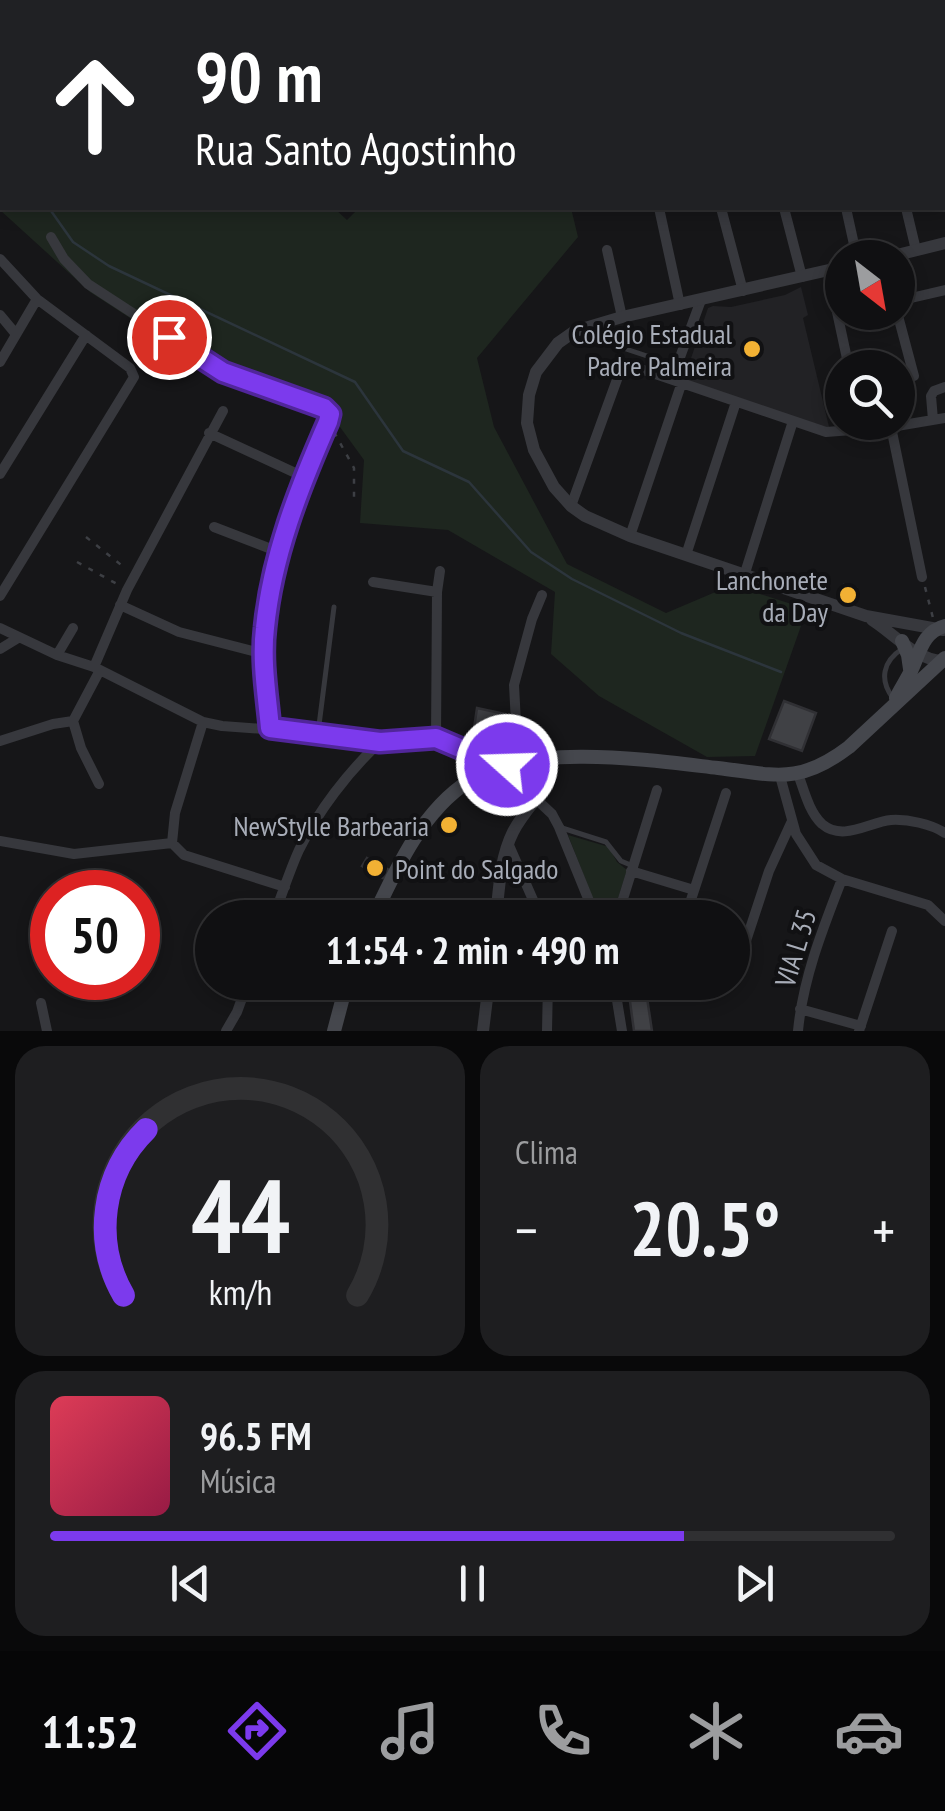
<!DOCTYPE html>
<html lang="pt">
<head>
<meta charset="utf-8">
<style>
  body { margin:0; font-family:"PT Sans Narrow",sans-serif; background:#1e1e20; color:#f1f3f6; height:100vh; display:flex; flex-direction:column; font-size:38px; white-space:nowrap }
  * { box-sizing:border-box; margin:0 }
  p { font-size:32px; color:#9c9d9f }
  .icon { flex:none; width:55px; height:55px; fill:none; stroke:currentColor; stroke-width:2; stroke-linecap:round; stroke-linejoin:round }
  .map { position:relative; height:1031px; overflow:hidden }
  .sheet { display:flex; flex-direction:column; gap:15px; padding:15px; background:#09090a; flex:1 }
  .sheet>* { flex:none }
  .top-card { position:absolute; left:0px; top:0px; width:945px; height:210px; box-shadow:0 5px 15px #0003,0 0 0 2px #303032; background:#202124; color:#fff; overflow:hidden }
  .needle { width:65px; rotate:149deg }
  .buttons { position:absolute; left:825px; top:240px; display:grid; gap:20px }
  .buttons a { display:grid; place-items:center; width:90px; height:90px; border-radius:50%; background:#101012; box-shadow:0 5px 15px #0003,0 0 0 2px #303032; font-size:50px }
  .speed { position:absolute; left:30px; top:870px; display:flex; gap:20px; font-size:50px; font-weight:700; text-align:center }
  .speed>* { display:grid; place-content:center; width:130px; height:130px; border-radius:50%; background:#101012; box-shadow:0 5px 15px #0003,0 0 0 2px #303032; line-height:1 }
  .speed .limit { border:15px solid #d22; background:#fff; color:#111 }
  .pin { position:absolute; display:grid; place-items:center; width:85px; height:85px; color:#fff; margin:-42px; border:5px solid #fff; border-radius:50%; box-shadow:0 2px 10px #0007 }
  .me { position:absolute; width:110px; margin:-55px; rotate:290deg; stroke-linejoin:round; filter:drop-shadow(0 0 8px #0008) }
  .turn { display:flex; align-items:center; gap:35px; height:210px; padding:0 30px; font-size:45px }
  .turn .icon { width:130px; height:130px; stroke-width:2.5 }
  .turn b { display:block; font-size:70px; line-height:85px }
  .big { font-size:75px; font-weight:800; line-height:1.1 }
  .sheet .card { flex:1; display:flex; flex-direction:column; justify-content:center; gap:15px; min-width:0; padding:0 35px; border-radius:30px; background:#1e1e20 }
  .sheet .dial { align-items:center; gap:0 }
  .dial svg { height:260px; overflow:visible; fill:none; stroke:#303032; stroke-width:7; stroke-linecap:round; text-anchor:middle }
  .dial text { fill:#f1f3f6; stroke:none }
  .song { display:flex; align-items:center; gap:30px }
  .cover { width:120px; height:120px; border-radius:15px; background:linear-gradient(135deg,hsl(350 70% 55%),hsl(340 70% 35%)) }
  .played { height:10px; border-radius:5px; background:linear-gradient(90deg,#7c3aed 75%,#303032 75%) }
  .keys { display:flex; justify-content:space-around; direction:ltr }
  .heat { display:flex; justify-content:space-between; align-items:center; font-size:55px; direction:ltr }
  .sheet .tiles { flex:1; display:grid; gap:15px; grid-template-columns:1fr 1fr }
  .card:last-child { grid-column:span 2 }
  .trip { position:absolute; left:195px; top:900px; width:555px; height:100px; border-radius:50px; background:#101012; box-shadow:0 5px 15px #0003,0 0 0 2px #303032; font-weight:800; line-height:100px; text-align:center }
  .tab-bar { display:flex; height:160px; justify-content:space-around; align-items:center; background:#060607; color:#9c9d9f }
  .tab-bar .icon { width:70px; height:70px }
  .tab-bar .on { color:#7c3aed }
  .tab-bar b { font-size:45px; color:#f1f3f6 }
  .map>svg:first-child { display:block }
  .built { fill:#222225 }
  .green { fill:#1e261f }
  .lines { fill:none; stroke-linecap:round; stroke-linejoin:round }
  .stream { stroke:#2c353c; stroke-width:2.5 }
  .building { fill:#404145; stroke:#303034; stroke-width:2.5 }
  .path { stroke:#3d3f44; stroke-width:2.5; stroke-dasharray:5 8; stroke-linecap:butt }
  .service { stroke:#37383d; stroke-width:5 }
  .minor { stroke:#37383d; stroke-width:10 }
  .tertiary { stroke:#37383d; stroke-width:12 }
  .secondary { stroke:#45474d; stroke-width:14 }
  .route-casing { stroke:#51269a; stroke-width:25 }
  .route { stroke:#7c3aed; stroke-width:18 }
  .poi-dot { fill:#f2b134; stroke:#111113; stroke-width:4 }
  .labels { text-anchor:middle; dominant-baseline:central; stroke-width:8; stroke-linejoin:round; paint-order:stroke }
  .poi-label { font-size:28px; fill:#a8adb8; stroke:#111113; text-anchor:end }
  .street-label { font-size:28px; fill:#a8adb8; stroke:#111113 }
</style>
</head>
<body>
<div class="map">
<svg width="945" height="1031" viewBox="0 0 945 1031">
  <rect width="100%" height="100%" fill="#161618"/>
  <path class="built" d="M801 287 808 315 803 318 830 431 683 382 708 308 713 306 731 307 785 295Z"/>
  <path class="green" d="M727 0H945V70L942 66V2H723Z
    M0 172H2V208H334L347 220 359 208H571L578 237 477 358 494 427 567 564 666 613 732 585 807 609 755 756 707 757 599 696 551 654 555 592 448 530 360 523 364 460 332 416 236 387 90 292 0 210Z
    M568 835 609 847 617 862 627 870 612 917H600Z"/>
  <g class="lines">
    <path class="stream" d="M0 178 2 179
      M49 208 73 242 109 266 355 382 403 451 469 482 531 552 572 579 681 633 781 672"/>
  </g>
  <path class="building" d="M844 585 856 588V593L852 601 840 598Z
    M784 701 816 713 802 751 769 739Z
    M477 708 505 714 500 740 473 735Z
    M500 784 507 808 494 813 486 789Z
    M367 858 389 870 383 878 362 866Z
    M645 984 652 1031H634L628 987Z"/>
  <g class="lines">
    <path class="path" d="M334 432 354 468V497
      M86 537 125 568
      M77 562 117 584
      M925 587 933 618"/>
    <path class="service" d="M626 349 677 366
      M893 698C879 680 883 661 902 649
      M318 733 334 607
      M559 827 606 842 621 861 633 866"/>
    <path class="minor" d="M513 0 515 2
      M586 0 588 2
      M6 2V0
      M154 2V0
      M383 2V0
      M437 2 440 0
      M666 2 668 0
      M942 94 945 104
      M0 150H2
      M659 208 680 305
      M721 208 743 291
      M784 208 802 277
      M846 208 857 258
      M906 208 916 250
      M51 237 64 259 88 284 223 372 329 410 328 422 304 477 274 572 264 629V654L269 728
      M607 250 622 317
      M0 259 37 299 130 368 134 377 0 596
      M828 270 849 368
      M898 301 945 290
      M897 312 914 376
      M0 315 15 333
      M0 362 37 299
      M672 379 701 300
      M933 420 931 396 934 391 945 387
      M891 427 922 577
      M209 433 304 477
      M0 474 86 335
      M571 506 623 363 826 432 891 427 945 418
      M214 527 279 552
      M630 536 682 382
      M686 555 736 402
      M745 573 793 421
      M373 582 437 592
      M120 605 179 632 264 654
      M0 628 57 655 94 667 203 722 222 726 318 733 380 742
      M0 649 18 638
      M57 655 73 628
      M94 667 127 590 223 411
      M436 738 437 592 440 571
      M0 741 53 724 73 721
      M507 765 516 723 514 685 532 619 542 595
      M798 774C804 790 809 812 822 824 843 842 869 822 891 820 908 819 931 824 945 833
      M780 776 796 834 816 865 842 879 928 905 945 921
      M99 784 81 748 73 721 100 670
      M536 799 552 814 559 827 596 918
      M0 841 74 854 172 843
      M172 843 175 813 203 722
      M172 843 184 855 285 887
      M508 843 541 918
      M631 871 694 890
      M273 918C282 895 289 872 299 850 318 811 348 772 380 742 431 740 451 728 489 772
      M617 918 657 790
      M685 918 726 793
      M741 956 769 871 791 823
      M614 982 622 1031
      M41 1003 47 1031
      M800 1009 861 1026
      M226 1031 237 1012 248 982
      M547 1031 548 982
      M798 1031C803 978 823 928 842 879
      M859 1031 892 931"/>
    <path class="tertiary" d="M885 258 945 243
      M842 267 622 317 575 331 558 343 536 372 529 395 527 423 534 450 554 487 571 506 585 516 630 536 866 616 943 630
      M872 620C893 633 916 660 942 661
      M496 918C499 889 500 858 513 832 519 820 528 809 536 799L507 765
      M483 1031 489 982"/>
    <path class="secondary" d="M902 641 908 655 910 669
      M896 698C901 688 907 679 912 669 920 651 924 631 945 626
      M373 918C396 869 422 811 469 781 530 742 649 760 718 768 776 775 799 785 849 747L945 658
      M334 1031 347 982"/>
  </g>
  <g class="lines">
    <g class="route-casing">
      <path id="route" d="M169 337 223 372 324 408 330 414 328 422C299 488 272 556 265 628 261 661 267 695 270 728L380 742 436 738 469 752 488 772 507 765"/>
    </g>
    <use href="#route" class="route"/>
  </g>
  <g class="poi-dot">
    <circle cx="752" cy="349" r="10"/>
    <circle cx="848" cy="595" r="10"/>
    <circle cx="449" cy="825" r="10"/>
    <circle cx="375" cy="868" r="10"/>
  </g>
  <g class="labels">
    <g class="poi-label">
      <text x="732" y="333">Colégio Estadual<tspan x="732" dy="32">Padre Palmeira</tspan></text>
      <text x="828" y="579">Lanchonete<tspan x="828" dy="32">da Day</tspan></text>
      <text x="429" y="825">NewStylle Barbearia</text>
      <text x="395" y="868" text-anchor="start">Point do Salgado</text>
    </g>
    <g class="street-label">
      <text transform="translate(795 948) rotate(-73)">VIA L 35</text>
    </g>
  </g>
</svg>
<div class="buttons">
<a><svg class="needle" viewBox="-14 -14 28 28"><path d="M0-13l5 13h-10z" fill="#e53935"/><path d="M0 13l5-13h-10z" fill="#9c9d9f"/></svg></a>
<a><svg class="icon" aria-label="search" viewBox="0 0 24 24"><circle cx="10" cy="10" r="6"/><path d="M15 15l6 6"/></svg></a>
</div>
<div class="speed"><div class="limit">50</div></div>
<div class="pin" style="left:169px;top:337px;background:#d93025"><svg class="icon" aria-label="arrive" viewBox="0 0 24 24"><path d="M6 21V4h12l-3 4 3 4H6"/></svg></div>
<svg class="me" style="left:507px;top:765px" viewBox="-20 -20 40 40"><circle r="17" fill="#7c3aed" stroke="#fff" stroke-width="3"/><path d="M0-11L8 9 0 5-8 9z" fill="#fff"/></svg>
<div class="trip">11:54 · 2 min · 490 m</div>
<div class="top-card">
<div class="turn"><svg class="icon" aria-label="ahead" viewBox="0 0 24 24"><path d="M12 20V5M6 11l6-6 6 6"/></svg><div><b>90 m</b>Rua Santo Agostinho</div></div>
</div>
</div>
<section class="sheet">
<div class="tiles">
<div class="card dial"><svg viewBox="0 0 100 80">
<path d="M14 69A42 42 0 1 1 86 69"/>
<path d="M14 69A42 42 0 0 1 21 18" stroke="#7c3aed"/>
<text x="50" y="56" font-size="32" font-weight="700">44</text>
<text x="50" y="72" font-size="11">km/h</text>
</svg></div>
<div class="card"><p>Clima</p>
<div class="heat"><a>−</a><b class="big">20.5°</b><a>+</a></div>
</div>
<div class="card">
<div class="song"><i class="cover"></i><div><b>96.5 FM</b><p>Música</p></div></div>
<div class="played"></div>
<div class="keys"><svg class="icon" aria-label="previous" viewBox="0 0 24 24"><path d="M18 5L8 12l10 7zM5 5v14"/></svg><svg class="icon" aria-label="pause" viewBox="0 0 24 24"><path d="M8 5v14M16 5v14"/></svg><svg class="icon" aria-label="next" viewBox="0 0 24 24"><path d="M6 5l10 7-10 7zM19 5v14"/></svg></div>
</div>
</div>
</section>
<nav class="tab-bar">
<b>11:52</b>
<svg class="icon on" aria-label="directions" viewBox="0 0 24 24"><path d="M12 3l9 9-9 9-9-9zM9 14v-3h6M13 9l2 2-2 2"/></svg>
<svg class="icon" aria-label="music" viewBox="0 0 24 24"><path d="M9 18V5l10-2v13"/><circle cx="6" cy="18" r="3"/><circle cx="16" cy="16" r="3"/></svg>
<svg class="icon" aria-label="phone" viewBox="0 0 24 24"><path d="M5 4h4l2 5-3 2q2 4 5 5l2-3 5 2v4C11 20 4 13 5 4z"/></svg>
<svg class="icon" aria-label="climate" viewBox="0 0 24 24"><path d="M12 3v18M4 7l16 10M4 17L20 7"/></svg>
<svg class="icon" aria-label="car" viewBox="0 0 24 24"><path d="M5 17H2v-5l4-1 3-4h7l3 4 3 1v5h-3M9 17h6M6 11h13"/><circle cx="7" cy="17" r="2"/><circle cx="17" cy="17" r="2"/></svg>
</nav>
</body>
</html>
